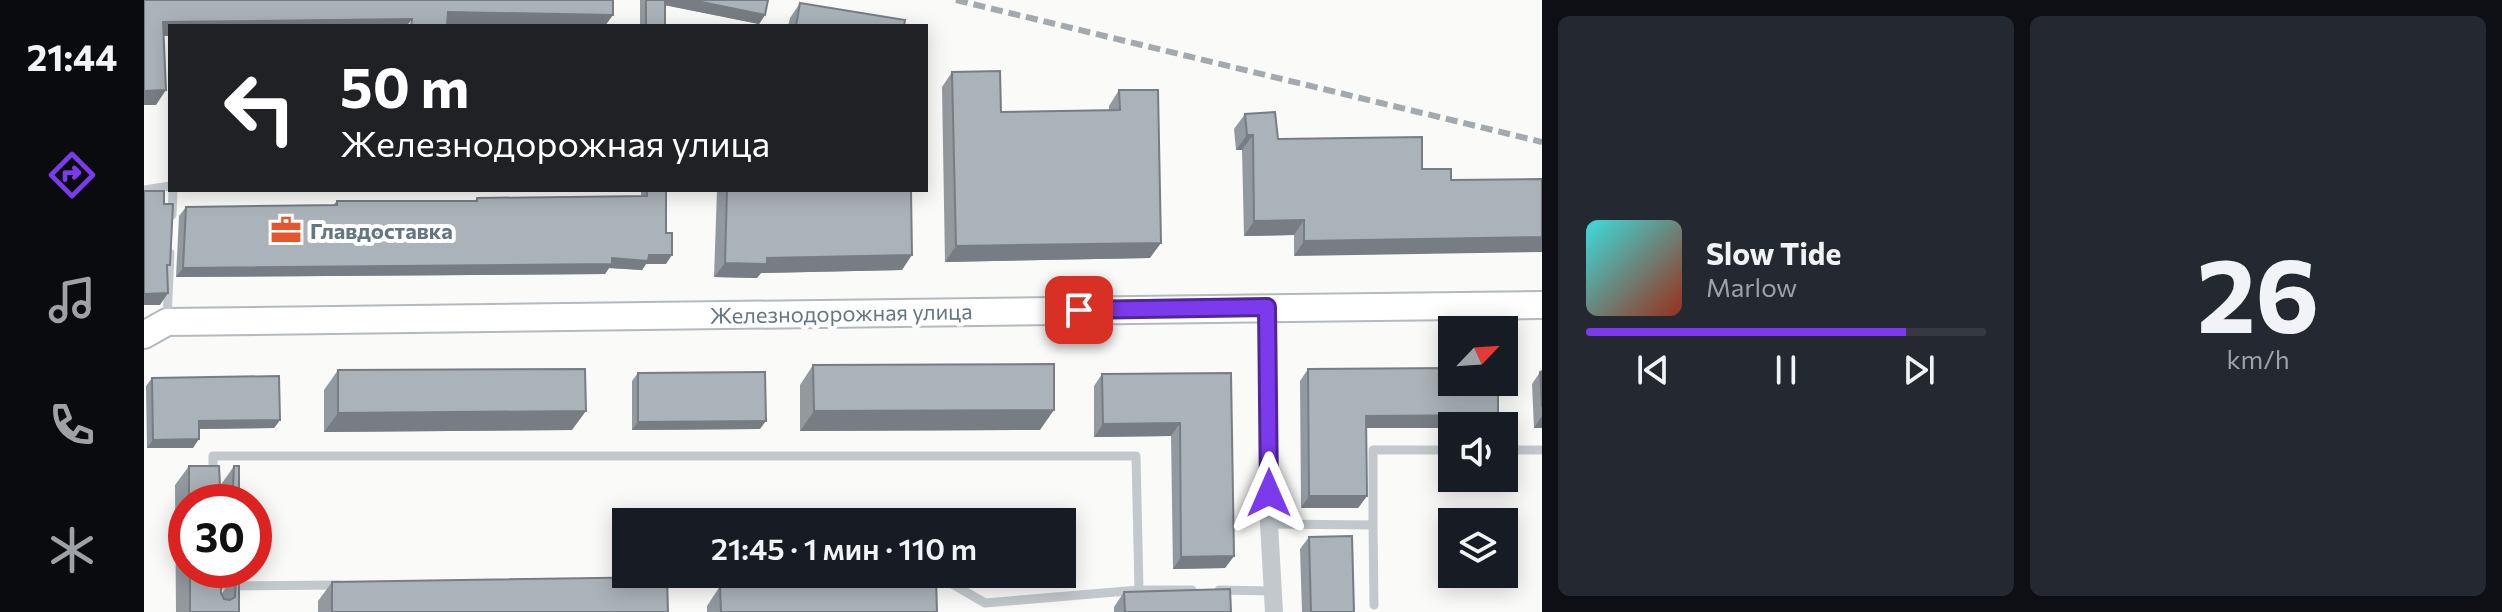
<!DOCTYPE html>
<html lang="ru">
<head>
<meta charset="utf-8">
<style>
  body { margin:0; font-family:Commissioner,sans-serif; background:#242831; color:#f1f3f6; height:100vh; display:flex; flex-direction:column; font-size:30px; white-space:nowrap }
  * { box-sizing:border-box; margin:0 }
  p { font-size:26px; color:#9ea1a6 }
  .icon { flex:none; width:44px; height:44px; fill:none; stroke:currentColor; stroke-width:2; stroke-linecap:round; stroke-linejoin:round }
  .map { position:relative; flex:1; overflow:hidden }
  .side { display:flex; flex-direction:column; gap:16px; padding:16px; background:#0d0f14; width:960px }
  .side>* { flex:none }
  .hud { position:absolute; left:24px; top:24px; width:760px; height:168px; border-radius:0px; box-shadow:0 4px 20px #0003; background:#202124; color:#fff; overflow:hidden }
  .needle { width:52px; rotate:65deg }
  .controls { position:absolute; left:1294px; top:316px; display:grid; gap:16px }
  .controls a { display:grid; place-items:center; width:80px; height:80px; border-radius:0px; background:#171b24; box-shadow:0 4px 20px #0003; font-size:40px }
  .speed { position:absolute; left:24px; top:484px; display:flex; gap:16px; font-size:40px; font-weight:700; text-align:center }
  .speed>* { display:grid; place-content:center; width:104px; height:104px; border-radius:50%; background:#171b24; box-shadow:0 4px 20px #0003; line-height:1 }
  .speed .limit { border:12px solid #d22; background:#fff; color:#111 }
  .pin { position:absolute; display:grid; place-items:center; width:68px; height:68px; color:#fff; margin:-34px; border-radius:16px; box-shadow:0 4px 12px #0006 }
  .me { position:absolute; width:88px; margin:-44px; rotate:0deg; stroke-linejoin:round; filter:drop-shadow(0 0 6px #0008) }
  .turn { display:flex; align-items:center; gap:28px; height:168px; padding:0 40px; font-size:36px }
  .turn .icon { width:104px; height:104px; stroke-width:2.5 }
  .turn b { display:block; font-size:56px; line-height:68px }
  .side .card { flex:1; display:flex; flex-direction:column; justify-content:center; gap:12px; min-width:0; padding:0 28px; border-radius:12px; background:#242831 }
  .side .dial { align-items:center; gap:0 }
  .dial b { font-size:104px; line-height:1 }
  .song { display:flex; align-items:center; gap:24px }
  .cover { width:96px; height:96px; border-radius:12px; background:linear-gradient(135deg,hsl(180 70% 55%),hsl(10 70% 35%)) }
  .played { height:8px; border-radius:4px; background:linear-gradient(90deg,#7c3aed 80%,#363941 80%) }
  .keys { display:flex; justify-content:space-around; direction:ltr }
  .side .tiles { flex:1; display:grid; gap:16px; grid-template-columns:repeat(2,1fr) }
  .trip { position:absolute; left:468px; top:508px; width:464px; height:80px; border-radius:0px; background:#171b24; box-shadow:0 4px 20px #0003; font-weight:600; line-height:80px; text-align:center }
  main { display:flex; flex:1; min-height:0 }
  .tab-bar { display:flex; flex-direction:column; width:144px; justify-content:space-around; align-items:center; background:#090b0e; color:#9ea1a6 }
  .tab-bar .icon { width:56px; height:56px }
  .tab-bar .current { color:#7c3aed }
  .tab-bar b { font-size:36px; color:#f1f3f6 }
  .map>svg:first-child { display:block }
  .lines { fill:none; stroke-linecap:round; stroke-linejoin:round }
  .secondary-casing { stroke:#b3babf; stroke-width:30 }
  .service { stroke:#c3c8cc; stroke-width:9 }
  .minor { stroke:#c3c8cc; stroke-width:18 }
  .secondary { stroke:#fff; stroke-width:26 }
  .rail { stroke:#a2aab0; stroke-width:6; stroke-dasharray:12 6; stroke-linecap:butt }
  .wall { fill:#929a9f }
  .shaded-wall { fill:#777d82 }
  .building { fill:#aab3b9; stroke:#777d82; stroke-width:2 }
  .route-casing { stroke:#51269a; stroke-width:20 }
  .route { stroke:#7c3aed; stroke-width:14 }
  .labels { text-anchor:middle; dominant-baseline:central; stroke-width:8; stroke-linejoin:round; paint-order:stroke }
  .poi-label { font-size:22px; font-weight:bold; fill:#657683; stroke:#fff; text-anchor:start }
  .street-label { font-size:22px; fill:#657683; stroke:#fff }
</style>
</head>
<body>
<main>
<nav class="tab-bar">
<b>21:44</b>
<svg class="icon current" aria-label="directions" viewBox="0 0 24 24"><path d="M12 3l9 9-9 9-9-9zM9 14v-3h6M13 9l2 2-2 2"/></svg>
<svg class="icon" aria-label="music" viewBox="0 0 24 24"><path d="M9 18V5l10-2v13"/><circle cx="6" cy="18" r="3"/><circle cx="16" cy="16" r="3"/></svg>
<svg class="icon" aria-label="phone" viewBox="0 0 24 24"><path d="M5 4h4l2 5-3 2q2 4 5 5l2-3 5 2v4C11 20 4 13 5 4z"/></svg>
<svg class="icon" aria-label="climate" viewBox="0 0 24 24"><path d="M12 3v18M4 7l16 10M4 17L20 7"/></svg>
</nav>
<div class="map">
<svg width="1398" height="612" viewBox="0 0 1398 612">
  <rect width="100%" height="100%" fill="#fafaf8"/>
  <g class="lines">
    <g class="secondary-casing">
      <path id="secondary" d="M0 335 23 322 1398 305"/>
    </g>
    <path class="service" d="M0 190 26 186
      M28 215 29 190
      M23 319 26 253
      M1360 450H1398
      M69 475V456H992L995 590H1048
      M1125 524 1229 525 1230 605
      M1229 525V450H1308
      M514 581 798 578 841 603 995 590
      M71 586 195 585
      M1075 590 1131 591"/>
    <path class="minor" d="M1123 307 1125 524 1130 612"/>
    <use href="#secondary" class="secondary"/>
    <path class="rail" d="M812 0 1398 142"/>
  </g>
  <path class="wall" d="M496 0H624L621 15 615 24 521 5V26H496Z
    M656 3 760 26H644L646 18Z
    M808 72 857 112 965 110V106L975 90 1006 258 801 262 798 87Z
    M1101 114 1134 139 1278 137 1150 256V235L1100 236 1098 150H1092L1090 129Z
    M497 190H522V264H502L498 270 465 268 461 274 32 277 35 216 42 207 189 205 193 201H331L333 198 497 196Z
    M573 190H767L758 270 617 273 613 278 570 277Z
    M669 365 896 430 656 431V385Z
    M1164 369 1308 428H1222L1223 496 1214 508H1157L1156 381Z
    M194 370 428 430 180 432V390Z
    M1398 371V428H1390L1388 384 1396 372Z
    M494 373 616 429 488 430V381Z
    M1087 373 1090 556 1081 568 1029 569 1027 436 950 437V386L958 374Z
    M8 378 136 420 130 428 55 429 49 448H3L2 386Z
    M45 466 76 486 90 466 95 502H42V570H77L78 593 92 574 95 612H32L31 485Z
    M1165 537 1210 612H1158L1156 549Z
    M77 570H87L81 578H78Z
    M188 582 524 612H174V601Z
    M576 586 793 612H563V606Z
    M980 592 1087 612H970V607Z"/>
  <path class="shaded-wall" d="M517 0H548L621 15 615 24 515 4Z
    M304 12 469 15 461 26H294Z
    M268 19 263 26H26V36H9L19 22Z
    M22 90 12 105H0V91Z
    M1103 135H1109L1098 150H1092Z
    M1160 220 1150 235 1100 236 1110 221Z
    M1398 237V252L1150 256 1160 241Z
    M1017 243 1006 258 801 262 812 246Z
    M505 255H528L522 264H502L498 270 465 268 461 274 32 277 39 268 468 258Z
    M768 255 758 270 617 273 613 278 570 277 581 263 623 258Z
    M24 293 16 305H0V294Z
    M910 410 896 430 656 431 670 411Z
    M442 411 428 430 180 432 194 413Z
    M1354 415 1347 426H1308V428H1214L1222 416Z
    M1398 416V428H1390Z
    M136 420 130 428 49 429 55 421Z
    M622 421 616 429 488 430 494 422Z
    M1036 423 1027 436 950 437 959 424Z
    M55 439 49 448H3L9 440Z
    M1165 496H1223L1214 508H1157Z
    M1090 556 1081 568 1029 569 1037 557Z
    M84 570H87L81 578H78Z"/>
  <path class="building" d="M0 0H469V15L304 12 303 26H267L268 19 19 22 22 90 0 91Z
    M502 0H521V26H502Z
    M548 0H624L621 15Z
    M656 3 761 20 760 26H652Z
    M856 71 857 112 976 110 975 90H1014L1017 243 812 246 808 72Z
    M1131 112 1134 139 1278 137V169H1307V180L1398 179V237L1160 241V220L1110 221 1109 135H1103L1101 114Z
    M503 190H522V233H528V255H505L504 261 468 258V264L39 268 42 207 193 205V201H333V198L503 196Z
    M583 190H767L768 255 623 258V264L581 263Z
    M0 191H20V204H29L26 265H23L24 293 0 294Z
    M910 364V410L670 411 669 365Z
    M1308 368V382H1354V415L1222 416 1223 496H1165L1164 369Z
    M441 369 442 411 194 413V370Z
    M1398 371V407L1396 372Z
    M621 372 622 421 494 422V373Z
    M1087 373 1090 556 1037 557 1036 423 959 424 958 374Z
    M135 376 136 420 55 421V439L9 440 8 378Z
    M45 466H75L76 486 83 490 89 486 90 466H95V502H45Z
    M1208 536 1210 612H1167L1165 537Z
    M46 570H77V593L80 599 86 600 91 597 92 574H95V612H46Z
    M523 577 524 612H188V582Z
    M792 579 793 612H577L576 586Z
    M1086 589 1087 612H981L980 592Z"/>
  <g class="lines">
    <g class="route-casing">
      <path id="route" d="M935 310 1123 307 1125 493"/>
    </g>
    <use href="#route" class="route"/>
  </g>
  <defs>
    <g id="office-bare" transform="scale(2.4)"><path d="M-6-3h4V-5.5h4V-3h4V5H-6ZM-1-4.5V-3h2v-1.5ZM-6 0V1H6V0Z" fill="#e4572e" stroke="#fff" stroke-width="2.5" paint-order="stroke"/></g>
  </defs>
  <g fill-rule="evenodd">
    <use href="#office-bare" x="142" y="230"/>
  </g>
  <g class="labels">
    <g class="poi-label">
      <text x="166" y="230">Главдоставка</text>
    </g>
    <g class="street-label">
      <text transform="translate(697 313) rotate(-1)">Железнодорожная улица</text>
    </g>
  </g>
</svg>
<div class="controls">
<a><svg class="needle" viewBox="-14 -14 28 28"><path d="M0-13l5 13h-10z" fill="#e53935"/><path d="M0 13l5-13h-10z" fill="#9ea1a6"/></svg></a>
<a><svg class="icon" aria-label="sound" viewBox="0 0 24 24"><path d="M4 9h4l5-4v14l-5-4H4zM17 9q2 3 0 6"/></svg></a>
<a><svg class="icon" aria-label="layers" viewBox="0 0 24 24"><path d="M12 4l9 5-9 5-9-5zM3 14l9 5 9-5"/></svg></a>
</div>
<div class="speed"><div class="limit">30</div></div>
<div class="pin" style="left:935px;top:310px;background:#d93025"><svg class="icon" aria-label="arrive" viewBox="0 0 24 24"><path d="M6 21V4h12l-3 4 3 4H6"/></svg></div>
<svg class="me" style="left:1125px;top:493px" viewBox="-20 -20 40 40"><path d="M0-17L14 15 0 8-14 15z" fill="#7c3aed" stroke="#fff" stroke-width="4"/></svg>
<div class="trip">21:45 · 1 мин · 110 m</div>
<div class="hud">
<div class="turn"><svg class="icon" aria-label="left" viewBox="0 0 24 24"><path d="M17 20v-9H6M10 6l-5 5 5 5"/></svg><div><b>50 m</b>Железнодорожная улица</div></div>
</div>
</div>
<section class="side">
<div class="tiles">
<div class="card">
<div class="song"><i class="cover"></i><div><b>Slow Tide</b><p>Marlow</p></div></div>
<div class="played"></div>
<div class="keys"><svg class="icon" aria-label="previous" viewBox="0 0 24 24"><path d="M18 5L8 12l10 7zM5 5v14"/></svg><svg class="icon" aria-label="pause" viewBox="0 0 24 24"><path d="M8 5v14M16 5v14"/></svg><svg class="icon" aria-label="next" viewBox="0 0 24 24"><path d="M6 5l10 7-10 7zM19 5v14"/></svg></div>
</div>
<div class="card dial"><b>26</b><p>km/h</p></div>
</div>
</section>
</main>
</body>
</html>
